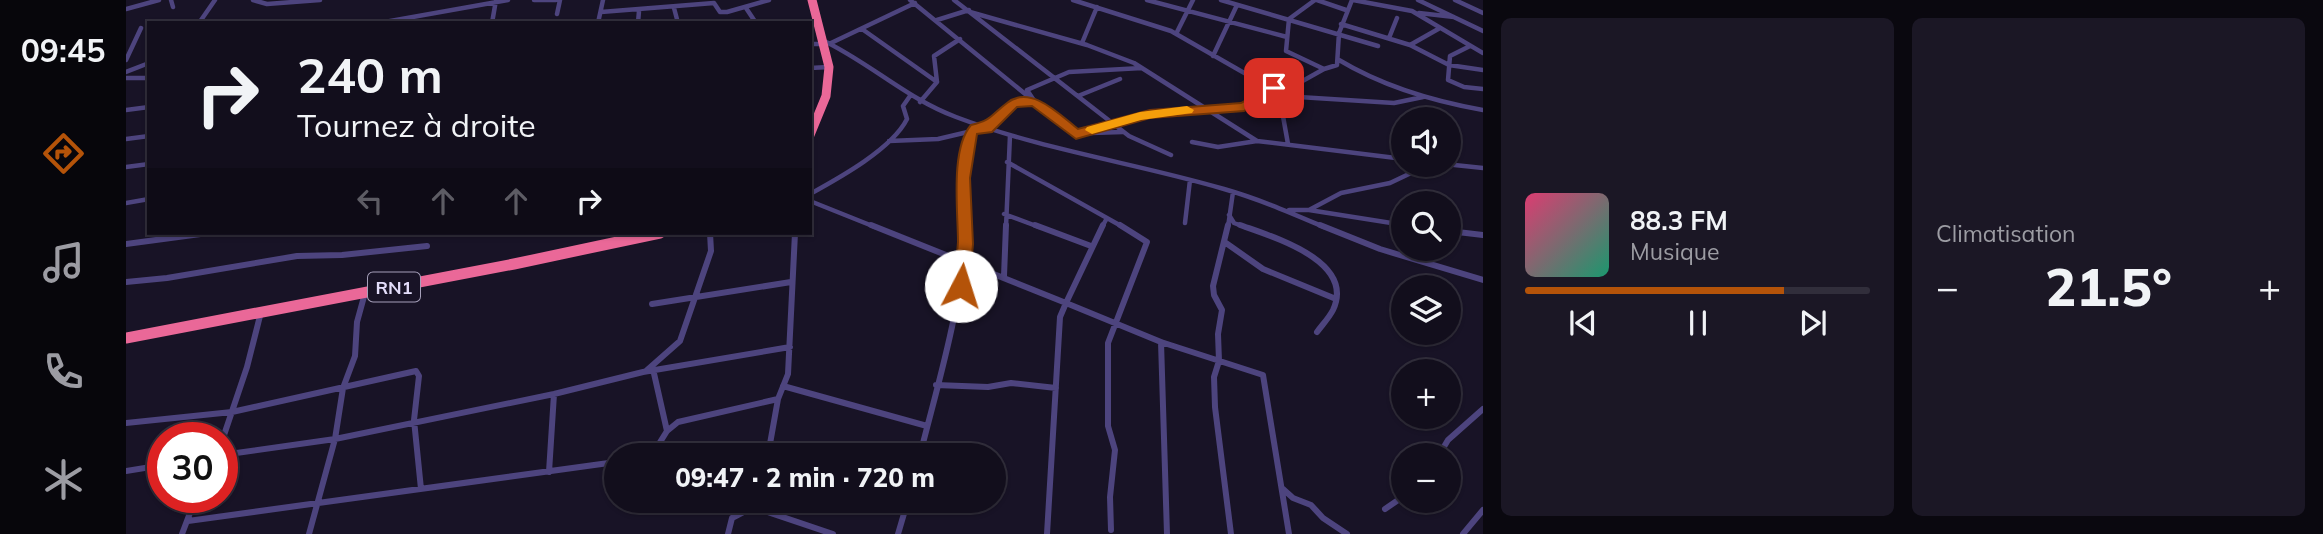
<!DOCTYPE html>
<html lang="fr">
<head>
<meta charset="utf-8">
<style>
  body { margin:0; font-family:Mulish,sans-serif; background:#1b1725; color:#f1f3f6; height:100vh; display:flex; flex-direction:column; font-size:26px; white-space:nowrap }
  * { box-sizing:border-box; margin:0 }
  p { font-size:23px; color:#9c9ca3 }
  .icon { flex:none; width:38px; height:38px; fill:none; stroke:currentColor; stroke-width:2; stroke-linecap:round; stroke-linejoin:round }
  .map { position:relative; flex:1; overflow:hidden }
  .details { display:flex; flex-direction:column; gap:18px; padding:18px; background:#0a080f; width:840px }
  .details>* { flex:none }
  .hud { position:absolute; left:21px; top:21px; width:665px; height:214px; border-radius:0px; box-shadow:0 2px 5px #0004,0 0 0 2px #312e3b; background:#120e1c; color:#f1f3f6; overflow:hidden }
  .fabs { position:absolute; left:1265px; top:107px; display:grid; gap:14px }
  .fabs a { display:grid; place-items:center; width:70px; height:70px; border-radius:50%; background:#120e1c; box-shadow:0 2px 5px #0004,0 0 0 2px #312e3b; font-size:35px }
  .speed { position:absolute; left:21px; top:422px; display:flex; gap:14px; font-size:35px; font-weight:700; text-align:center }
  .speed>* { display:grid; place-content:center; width:91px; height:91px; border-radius:50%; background:#120e1c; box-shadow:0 2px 5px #0004,0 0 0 2px #312e3b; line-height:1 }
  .speed .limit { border:10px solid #d22; background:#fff; color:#111 }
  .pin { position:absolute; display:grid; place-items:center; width:60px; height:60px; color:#fff; margin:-30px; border-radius:14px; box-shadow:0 4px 10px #0006 }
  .me { position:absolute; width:77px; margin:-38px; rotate:5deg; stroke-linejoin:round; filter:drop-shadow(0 0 5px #0008) }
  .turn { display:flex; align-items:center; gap:24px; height:147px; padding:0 35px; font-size:32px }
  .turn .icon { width:91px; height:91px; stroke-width:2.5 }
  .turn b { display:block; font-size:49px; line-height:60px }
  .lanes { display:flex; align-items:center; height:66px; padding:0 35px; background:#0003; justify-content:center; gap:35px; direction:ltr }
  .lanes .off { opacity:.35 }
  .big { font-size:52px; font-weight:800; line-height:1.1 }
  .details .card { flex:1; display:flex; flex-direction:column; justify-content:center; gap:10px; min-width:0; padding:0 24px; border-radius:10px; background:#1b1725 }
  .song { display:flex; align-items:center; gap:21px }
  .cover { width:84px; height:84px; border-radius:10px; background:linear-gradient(135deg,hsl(340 70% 55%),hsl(160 70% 35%)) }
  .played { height:7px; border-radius:4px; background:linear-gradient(90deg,#b45309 75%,#312e3b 75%) }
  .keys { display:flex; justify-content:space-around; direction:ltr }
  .heat { display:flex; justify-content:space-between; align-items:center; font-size:38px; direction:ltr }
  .details .tiles { flex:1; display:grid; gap:18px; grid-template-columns:repeat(2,1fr) }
  .trip { position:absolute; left:478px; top:443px; width:402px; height:70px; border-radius:35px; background:#120e1c; box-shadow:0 2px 5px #0004,0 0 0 2px #312e3b; font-weight:800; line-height:70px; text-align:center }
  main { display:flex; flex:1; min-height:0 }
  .tab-bar { display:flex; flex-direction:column; width:126px; justify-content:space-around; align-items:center; background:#07060b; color:#9c9ca3 }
  .tab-bar .icon { width:49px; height:49px }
  .tab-bar .on { color:#b45309 }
  .tab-bar b { font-size:32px; color:#f1f3f6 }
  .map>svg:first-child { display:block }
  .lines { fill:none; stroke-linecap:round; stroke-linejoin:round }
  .street-far1 { stroke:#4d447e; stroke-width:4.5 }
  .street { stroke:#4d447e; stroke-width:6 }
  .highway-far1 { stroke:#ea6898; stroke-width:9 }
  .highway { stroke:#ea6898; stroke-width:11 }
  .route { fill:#b45309; stroke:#753606; stroke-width:2 }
  .slow { fill:#f59e0b }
  .labels { text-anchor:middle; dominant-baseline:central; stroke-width:5; stroke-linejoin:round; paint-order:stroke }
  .shield { fill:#181326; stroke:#a6a0ba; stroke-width:2 }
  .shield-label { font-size:18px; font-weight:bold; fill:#e3ddfa }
</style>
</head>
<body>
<main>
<nav class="tab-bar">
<b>09:45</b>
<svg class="icon on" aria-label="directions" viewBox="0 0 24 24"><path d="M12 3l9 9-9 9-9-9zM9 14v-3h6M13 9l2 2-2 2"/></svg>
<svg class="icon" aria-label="music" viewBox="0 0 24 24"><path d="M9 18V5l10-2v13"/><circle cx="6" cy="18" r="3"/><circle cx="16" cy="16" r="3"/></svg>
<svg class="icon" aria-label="phone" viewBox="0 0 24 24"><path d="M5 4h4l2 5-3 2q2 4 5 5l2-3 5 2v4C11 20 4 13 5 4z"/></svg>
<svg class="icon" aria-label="climate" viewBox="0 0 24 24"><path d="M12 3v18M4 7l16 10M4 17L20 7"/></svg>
</nav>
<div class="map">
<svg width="1357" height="534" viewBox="0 0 1357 534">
  <rect width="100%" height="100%" fill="#181326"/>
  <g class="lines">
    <path class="street-far1" d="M45 0 47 7
      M127 0 141 4 194 0
      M408 0H430
      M784 0 909 102 888 104 861 129 849 128 845 133 837 178 840 198 839 227
      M828 0 1003 136 1045 155
      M947 0 1045 31 1148 90 1153 94 1162 144
      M1021 0 1161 37
      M1095 0 1252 46
      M1189 0 1163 19 1160 51 1198 69
      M1191 0 1220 10
      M1227 0 1286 11 1357 53
      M1292 0 1357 31
      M1329 0 1357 13
      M548 8 552 23
      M620 8 630 23
      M0 9 33 0
      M475 12 588 3 594 12H601L643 0
      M844 12 961 45 1008 63 1131 141 1278 159
      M1293 13 1328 17
      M431 14 434 0
      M811 20 843 10
      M73 23 89 0
      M253 23 382 0
      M366 23 370 0
      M472 23 477 0
      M512 23 513 11
      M1215 24 1284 45 1323 65 1357 70
      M736 29 811 82
      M1050 34 1067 0
      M1263 38 1271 18
      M696 40C743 62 781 99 830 117 917 150 1009 163 1098 189 1133 199 1165 213 1198 227
      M705 43 789 3
      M956 43 971 7
      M684 44H697
      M1284 45 1314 28
      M1344 46 1324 56 1322 80 1338 87 1357 89
      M1087 56 1111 5
      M0 60 15 28
      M1213 60C1258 87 1306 101 1357 110
      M684 68 703 67
      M1016 68 943 72 901 90 909 102 950 134 1024 114 1118 106 1145 88H1164L1198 69 1211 65 1213 33 1226 0
      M0 72 23 63
      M0 78H23
      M1152 93 1173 97 1268 103 1297 97
      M952 96 994 79
      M794 102 811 82 808 56 834 39
      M1155 109 1171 97
      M0 110 23 107
      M965 133 997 132
      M0 139 23 136
      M763 141 812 139 846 131
      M1066 142 1092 147 1131 141
      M881 162 997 227
      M1319 164 1357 168
      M0 167 23 164
      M684 194C713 178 766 149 781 119L777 106 784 96
      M684 201 749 227
      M0 203 23 199
      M1163 210H1183L1278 225
      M1183 210 1215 193 1264 183 1304 164
      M878 214 913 227
      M1103 215 1108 223 1119 227
      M1059 223 1064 180
      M880 227 884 135
      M976 227 981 218
      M1102 227 1107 192"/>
    <path class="street" d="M745 225 940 303 934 317 921 534
      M909 225 965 246
      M977 225 940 303 1035 342 1137 375 1163 534
      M1102 225 1087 286 1088 295 1096 310 1092 334 1093 361 1088 377 1089 407 1105 534
      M1114 225C1147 237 1230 261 1207 310 1203 318 1196 325 1191 332
      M1194 225 1254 249 1357 280
      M1323 231 1357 235
      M1100 243 1137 269 1210 299
      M0 244 82 233
      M878 276 880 225
      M0 282 41 278 171 256 216 255 301 246
      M526 304 665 282
      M1035 342 1041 534
      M527 369 541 431
      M520 371 554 341 585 251 584 233
      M810 385 862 387 885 383 930 388
      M657 386 801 426
      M0 423 106 412 290 371 293 376 288 420 295 489
      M96 441 121 367 135 312
      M96 455 209 439 428 394 517 372 664 347
      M526 455 541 431 552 422 652 399
      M537 455 644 448
      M642 455 652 399 662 374 669 233
      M794 455C813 379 837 304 839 225
      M1313 455 1322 440 1357 409
      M0 471 37 465
      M423 472 428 394
      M1157 489 1167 498 1185 505 1197 518 1221 534
      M1259 509 1278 496
      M62 521 490 462
      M985 530 984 497 989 450 982 426V343L1021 242 994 225
      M56 534 70 497
      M183 534 209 439 217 388 229 356 231 322 239 293
      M602 534 606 518 627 507 707 534
      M772 534 782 500
      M1337 534 1357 510"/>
    <path class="highway-far1" d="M684 135 700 96 703 67 686 0"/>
    <path class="highway" d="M0 338 388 264 534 233"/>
  </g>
  <path class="route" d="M1148 84 1154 88 1152 91 1118 111 1024 118 950 139 906 106 891 107 866 132 851 134 844 178 847 244 843 286 840 290H829L827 286C828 272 831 257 832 242 832 212 824 149 845 125 866 120 864 116 881 103 905 84 934 115 952 129L1024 110 1115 103Z"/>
  <path class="slow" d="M1061 106 1068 110 1066 113 1015 120 966 134 959 130 961 127 1014 112Z"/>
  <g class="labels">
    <rect class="shield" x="242" y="272.5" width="52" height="29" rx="5"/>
    <g class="shield-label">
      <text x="268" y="287">RN1</text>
    </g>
  </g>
</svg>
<div class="fabs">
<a><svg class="icon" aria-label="sound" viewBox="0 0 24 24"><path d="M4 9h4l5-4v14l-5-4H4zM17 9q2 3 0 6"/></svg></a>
<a><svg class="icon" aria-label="search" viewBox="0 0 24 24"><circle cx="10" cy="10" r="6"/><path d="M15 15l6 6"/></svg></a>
<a><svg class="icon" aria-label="layers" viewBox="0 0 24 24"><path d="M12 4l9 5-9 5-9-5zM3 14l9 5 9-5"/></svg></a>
<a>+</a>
<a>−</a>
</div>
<div class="speed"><div class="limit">30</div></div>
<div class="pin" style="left:1148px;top:88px;background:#d93025"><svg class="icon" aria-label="arrive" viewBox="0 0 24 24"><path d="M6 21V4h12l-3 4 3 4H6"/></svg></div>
<svg class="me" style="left:835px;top:286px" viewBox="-20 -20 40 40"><circle r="19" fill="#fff"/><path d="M0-13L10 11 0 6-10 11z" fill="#b45309"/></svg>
<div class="trip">09:47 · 2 min · 720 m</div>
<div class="hud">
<div class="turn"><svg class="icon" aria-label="right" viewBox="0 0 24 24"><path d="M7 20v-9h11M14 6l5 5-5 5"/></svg><div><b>240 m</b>Tournez à droite</div></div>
<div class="lanes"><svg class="icon off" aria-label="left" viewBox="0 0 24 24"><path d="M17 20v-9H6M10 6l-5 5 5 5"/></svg><svg class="icon off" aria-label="ahead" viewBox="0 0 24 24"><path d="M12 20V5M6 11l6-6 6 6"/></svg><svg class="icon off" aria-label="ahead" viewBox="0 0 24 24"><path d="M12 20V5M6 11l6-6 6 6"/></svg><svg class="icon" aria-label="right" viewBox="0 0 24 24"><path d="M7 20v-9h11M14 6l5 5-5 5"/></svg></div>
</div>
</div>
<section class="details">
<div class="tiles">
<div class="card">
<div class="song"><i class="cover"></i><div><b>88.3 FM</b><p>Musique</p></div></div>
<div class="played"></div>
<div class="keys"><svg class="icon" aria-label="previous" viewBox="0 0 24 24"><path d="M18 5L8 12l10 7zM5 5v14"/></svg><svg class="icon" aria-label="pause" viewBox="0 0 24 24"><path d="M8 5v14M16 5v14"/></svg><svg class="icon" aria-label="next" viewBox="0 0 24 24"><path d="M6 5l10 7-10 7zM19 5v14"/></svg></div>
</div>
<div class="card"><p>Climatisation</p>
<div class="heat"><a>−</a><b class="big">21.5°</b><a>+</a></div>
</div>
</div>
</section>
</main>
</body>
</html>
